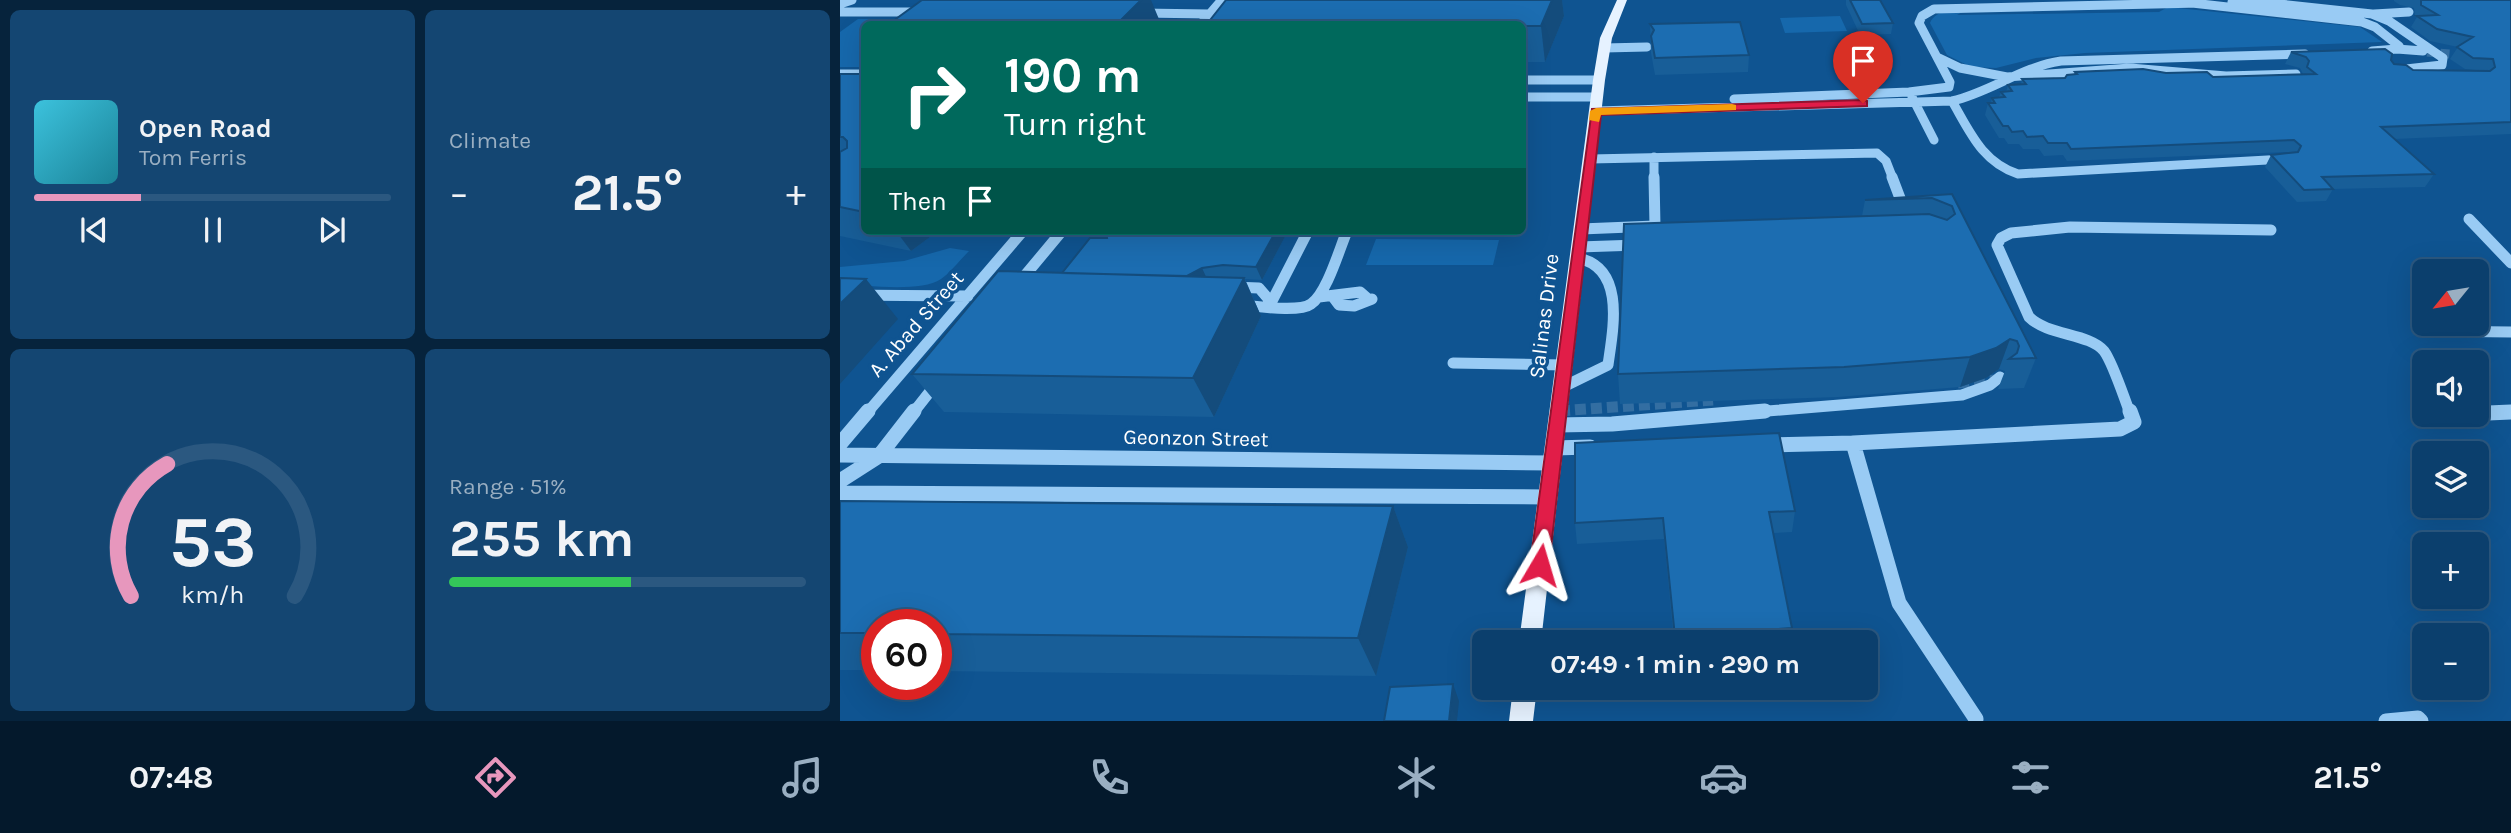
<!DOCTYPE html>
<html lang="en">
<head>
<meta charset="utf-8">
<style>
  body { margin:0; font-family:Karla,sans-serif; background:#144672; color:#f1f3f6; height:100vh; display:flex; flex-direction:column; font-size:26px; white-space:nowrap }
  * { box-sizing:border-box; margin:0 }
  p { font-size:23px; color:#9aafc2 }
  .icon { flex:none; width:38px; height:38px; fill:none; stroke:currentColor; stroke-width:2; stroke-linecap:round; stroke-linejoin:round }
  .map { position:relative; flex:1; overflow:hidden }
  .drawer { display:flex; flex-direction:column; gap:10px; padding:10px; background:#06233c; width:840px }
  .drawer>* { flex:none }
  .hud { position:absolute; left:21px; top:21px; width:665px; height:214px; border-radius:10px; box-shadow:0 7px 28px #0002,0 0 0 2px #2b5880; background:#00695c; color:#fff; overflow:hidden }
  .needle { width:46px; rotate:240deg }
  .buttons { position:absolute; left:1572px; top:259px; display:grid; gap:14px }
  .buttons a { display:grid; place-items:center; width:77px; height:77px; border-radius:10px; background:#0b3f6d; box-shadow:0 7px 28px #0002,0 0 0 2px #2b5880; font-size:35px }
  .speed { position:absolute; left:21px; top:609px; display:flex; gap:14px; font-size:35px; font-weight:700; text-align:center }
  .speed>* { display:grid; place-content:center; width:91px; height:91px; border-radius:50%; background:#0b3f6d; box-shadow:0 7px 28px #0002,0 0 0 2px #2b5880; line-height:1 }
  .speed .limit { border:10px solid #d22; background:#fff; color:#111 }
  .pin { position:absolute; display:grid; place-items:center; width:60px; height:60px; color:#fff; margin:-72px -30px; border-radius:50% 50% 50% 0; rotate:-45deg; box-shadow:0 0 7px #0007 }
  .pin .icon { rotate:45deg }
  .me { position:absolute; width:77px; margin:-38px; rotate:7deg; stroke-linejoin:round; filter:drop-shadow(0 0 5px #0008) }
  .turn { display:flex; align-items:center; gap:24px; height:147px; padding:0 28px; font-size:32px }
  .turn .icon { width:91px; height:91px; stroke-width:2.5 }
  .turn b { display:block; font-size:49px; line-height:60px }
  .then { display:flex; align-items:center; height:66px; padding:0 28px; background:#0003; gap:14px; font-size:26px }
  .big { font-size:52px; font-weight:700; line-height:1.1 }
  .drawer .tile { flex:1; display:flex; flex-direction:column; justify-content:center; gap:10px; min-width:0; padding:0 24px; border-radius:10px; background:#144672 }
  .drawer .dial { align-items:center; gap:0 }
  .dial svg { height:182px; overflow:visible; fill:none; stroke:#2b5880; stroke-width:7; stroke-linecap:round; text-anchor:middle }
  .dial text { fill:#f1f3f6; stroke:none }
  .song { display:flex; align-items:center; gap:21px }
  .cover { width:84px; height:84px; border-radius:10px; background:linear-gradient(135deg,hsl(190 70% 55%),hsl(190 70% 35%)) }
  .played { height:7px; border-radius:4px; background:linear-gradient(90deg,#e797bd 30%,#2b5880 30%) }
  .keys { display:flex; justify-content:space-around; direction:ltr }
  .heat { display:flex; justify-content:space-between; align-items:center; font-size:38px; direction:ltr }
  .charge { height:10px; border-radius:5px; background:linear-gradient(90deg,#34c759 51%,#2b5880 0) }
  .drawer .tiles { flex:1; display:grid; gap:10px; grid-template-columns:repeat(2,1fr) }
  .trip { position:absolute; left:632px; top:630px; width:406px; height:70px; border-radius:10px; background:#0b3f6d; box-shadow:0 7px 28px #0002,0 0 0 2px #2b5880; font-weight:700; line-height:70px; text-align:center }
  .tabs { display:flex; height:112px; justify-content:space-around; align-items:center; background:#04192c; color:#9aafc2 }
  .tabs .icon { width:49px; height:49px }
  .tabs .current { color:#e797bd }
  .tabs b { font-size:32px; color:#f1f3f6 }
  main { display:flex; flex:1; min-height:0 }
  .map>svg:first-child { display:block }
  .green { fill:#1668ac }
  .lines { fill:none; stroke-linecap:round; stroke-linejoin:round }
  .minor-tunnel-far1 { stroke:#336ea2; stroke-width:9; stroke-dasharray:9 4.5; stroke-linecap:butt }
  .minor-tunnel { stroke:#336ea2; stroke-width:11; stroke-dasharray:11 5; stroke-linecap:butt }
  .minor-far2 { stroke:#99cbf4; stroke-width:9 }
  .minor-far1 { stroke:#99cbf4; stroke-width:11 }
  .minor { stroke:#99cbf4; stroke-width:15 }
  .major { fill:#e6f2ff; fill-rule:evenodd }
  .wall { fill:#185e98 }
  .shaded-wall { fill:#144c7c }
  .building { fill:#1c6db1; stroke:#144c7c; stroke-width:2 }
  .route { fill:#e11d48; stroke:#92132f; stroke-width:2 }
  .slow { fill:#f59e0b }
  .labels { text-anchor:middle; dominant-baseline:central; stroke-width:7; stroke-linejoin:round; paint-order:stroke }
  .street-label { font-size:21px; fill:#fff; stroke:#0f5491 }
</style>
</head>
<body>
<main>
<section class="drawer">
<div class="tiles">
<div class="tile">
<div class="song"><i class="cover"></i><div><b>Open Road</b><p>Tom Ferris</p></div></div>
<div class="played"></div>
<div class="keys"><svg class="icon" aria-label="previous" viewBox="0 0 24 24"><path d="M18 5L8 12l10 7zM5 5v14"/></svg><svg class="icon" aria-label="pause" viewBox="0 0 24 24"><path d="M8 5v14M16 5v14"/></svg><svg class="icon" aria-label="next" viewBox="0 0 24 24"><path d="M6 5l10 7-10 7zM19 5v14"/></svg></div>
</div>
<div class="tile"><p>Climate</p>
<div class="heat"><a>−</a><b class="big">21.5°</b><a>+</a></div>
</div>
<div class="tile dial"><svg viewBox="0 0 100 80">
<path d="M14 69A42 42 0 1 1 86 69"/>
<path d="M14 69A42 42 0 0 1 30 11" stroke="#e797bd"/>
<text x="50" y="56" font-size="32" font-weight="700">53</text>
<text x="50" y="72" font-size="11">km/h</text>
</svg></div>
<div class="tile"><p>Range · 51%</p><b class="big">255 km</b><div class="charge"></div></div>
</div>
</section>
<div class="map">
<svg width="1671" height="721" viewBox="0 0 1671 721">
  <rect width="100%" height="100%" fill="#0f5491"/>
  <path class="green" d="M1328 7 1520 27 1542 42 1245 53 1196 58 1156 68 1131 67 1107 55 1090 23C1096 9 1113 11 1126 10L1117 15 1319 12Z
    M1000 16 1007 31 945 33 940 18Z
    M18 19 134 20 128 24H24V67H0V32Z
    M536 239 659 240 653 265H526Z
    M110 248 129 251C120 260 111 272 101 279 80 293 25 285 0 284V267L64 261Z"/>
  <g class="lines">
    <path class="minor-tunnel-far1" d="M1587 52 1610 54"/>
    <path class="minor-tunnel" d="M1118 383 1156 380
      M719 411 873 400"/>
    <path class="minor-far2" d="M1392 2 1412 1 1532 14 1549 21 1603 58 1602 65 1557 70
      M1352 3 1522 22 1535 27 1559 46 1557 49 1532 51
      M0 4 12 0
      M0 12H79
      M301 13 370 14
      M1534 14 1569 12
      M361 24 380 2 390 0
      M764 48 807 47
      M1557 49 1583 51
      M1097 57 1120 68 1167 77 1290 68 1386 76 1456 74
      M0 74H24
      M682 80H759
      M682 97H757
      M1072 97 1094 140
      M894 99 1069 92 1109 87 1110 82 1079 23 1082 16 1094 9 1360 3
      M1112 101C1130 132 1142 162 1178 174L1445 159
      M756 111 1112 101C1151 92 1181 67 1221 61L1465 54
      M814 157V179
      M750 159 1037 153 1046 161 1053 179"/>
    <path class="minor-far1" d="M1052 177 1063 206
      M1629 219 1671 263
      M741 229 815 226 814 177
      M739 247 798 245
      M177 285 222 231
      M392 287 419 288 431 302
      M0 295 128 296
      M479 297 520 292 528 299
      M493 297 499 305 514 306 532 299
      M400 305C415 306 459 313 471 304 487 293 499 250 507 231
      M430 305 468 231
      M1583 331 1671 332
      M613 363 724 365
      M721 388 768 365C773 329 786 268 738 258
      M27 413 183 231
      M73 413 99 380
      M903 413 1122 395 1150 385 1160 377
      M1290 413C1284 398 1273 363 1264 351 1249 333 1208 336 1189 317L1157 245 1161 238 1171 233 1230 227 1431 230
      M1648 413 1671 412"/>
    <path class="minor" d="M1648 413 1671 412
      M717 425 772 424 925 411
      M0 444 28 411
      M926 445 1013 443
      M714 448 750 447
      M0 455 712 463
      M0 481 39 456 74 411
      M0 493 709 497
      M1136 719 1059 603 1013 443 1280 429 1294 422 1290 411
      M1546 721 1578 718 1581 721"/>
    <path class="major" d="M777 0H787L772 38 765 80 701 642H679L753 80 760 38Z
      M673 688H697L693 721H669Z"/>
  </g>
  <path class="wall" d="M386 0H722L724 16 705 62H682V24Z
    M1006 0H1040L1053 23 1051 34 1020 35 1006 5Z
    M1554 0H1671V134L1554 139 1594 174 1585 187 1493 189 1486 201 1457 202 1425 167 1431 155 1448 153 1447 152 1227 161 1223 155 1204 156 1199 149H1183L1179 144H1168L1164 138H1159L1145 115 1148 103H1151L1152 98 1159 97 1161 92H1166L1168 85 1181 84 1182 79 1225 78 1234 75 1235 72 1326 73 1373 77 1463 74 1460 68 1445 64 1451 52 1551 60 1554 64 1573 70 1645 71 1625 69 1610 59 1618 47 1590 41 1571 27 1577 17 1575 16 1574 8 1560 5 1554 1Z
    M810 24 909 55 908 72 815 75 811 53Z
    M0 74H24V231H98L71 251 0 236Z
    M1112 194 1196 358 1184 388 1158 389 1165 371 1159 369 1146 378 1120 387 998 397 780 404 778 374 1022 216 1025 200Z
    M266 231H448L422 280 405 279 421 316 374 417 104 412 72 374 222 273 267 238Z
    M0 501 553 506 568 547 536 676 96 671V625H37V670H0Z
    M955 511 952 532 933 533 952 628 950 642H834L824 539 737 544 735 523Z"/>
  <path class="shaded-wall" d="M301 0H311L321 24H277Z
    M712 0H722L724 16 705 62 701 26Z
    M56 231H98L71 251Z
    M436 231H448L422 280 416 267Z
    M362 268 368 281 332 284Z
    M404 278 421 316 374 417 353 378Z
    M26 279 58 319 0 384V304Z
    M1170 339 1159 369 1146 378 1120 387 1130 357Z
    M553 506 568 547 536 676 518 638Z
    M613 684 619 701 617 721H609Z"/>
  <path class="building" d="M82 0H301L277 24H49Z
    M386 0H712L701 26H682V24H367Z
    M1010 0H1040L1053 23 1022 24Z
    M1581 0H1671V122L1541 127 1594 174 1482 177 1493 189 1464 190 1431 155 1458 152 1461 146 1454 140 1231 149 1227 143H1208L1203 136 1187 137 1183 131 1172 132 1168 126H1163L1148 103H1155L1152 98 1165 97 1161 92 1172 91 1168 85 1186 84 1182 79 1225 78 1227 75 1237 74 1235 72 1303 69 1326 73 1367 72 1373 77 1476 74 1467 67 1469 61 1466 57 1451 52 1545 49 1552 54 1551 60 1554 64 1566 65 1573 70 1650 71 1655 67 1653 59 1633 58 1617 47 1633 37 1597 29 1577 16 1598 15 1581 5Z
    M900 22 909 55 815 58 811 36 814 30 810 24Z
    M0 74H24V212L0 207V152L7 148V141L3 137H0Z
    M1112 194 1196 358 1169 359 1177 353 1179 346 1177 341 1170 339 1156 348 1130 357 1004 367 778 374 784 224 1089 214 1107 220 1115 214 1112 206 1092 198 1025 200Z
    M266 231H436L416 267 383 265 362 268 347 276 222 273 250 238H267Z
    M158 271 404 278 353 378 72 374Z
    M0 278 26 279 0 304Z
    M939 433 955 511 929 512 952 628 835 637 823 518 735 523V443Z
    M0 501 553 506 518 638 96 634V625H37V633H0Z
    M613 684 609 721H544L550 687Z"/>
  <path class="route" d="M1023 100 1027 101V106L761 115 709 565 707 571 700 574 693 571 690 565 752 109Z"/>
  <path class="slow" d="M892 104 896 105V110L761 115 759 122 749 120 750 111 756 108Z"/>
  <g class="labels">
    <g class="street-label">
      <text transform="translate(704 316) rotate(-83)">Salinas Drive</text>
      <text transform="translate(76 324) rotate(-49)">A. Abad Street</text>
      <text transform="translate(356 438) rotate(1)">Geonzon Street</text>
    </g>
  </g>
</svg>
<div class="buttons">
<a><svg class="needle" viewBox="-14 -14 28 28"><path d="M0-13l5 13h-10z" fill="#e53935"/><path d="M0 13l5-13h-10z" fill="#9aafc2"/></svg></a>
<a><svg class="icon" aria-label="sound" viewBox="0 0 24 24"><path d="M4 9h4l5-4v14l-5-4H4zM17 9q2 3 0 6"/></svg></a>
<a><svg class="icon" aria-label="layers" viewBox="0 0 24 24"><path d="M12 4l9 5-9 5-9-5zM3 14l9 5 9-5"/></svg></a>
<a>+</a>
<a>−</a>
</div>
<div class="speed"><div class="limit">60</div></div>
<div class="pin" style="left:1023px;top:103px;background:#d93025"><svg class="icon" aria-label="arrive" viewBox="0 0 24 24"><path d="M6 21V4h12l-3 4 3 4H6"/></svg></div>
<svg class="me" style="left:700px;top:565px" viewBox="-20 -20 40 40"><path d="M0-17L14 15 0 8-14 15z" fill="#e11d48" stroke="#fff" stroke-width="4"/></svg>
<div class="trip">07:49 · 1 min · 290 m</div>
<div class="hud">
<div class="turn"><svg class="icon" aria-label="right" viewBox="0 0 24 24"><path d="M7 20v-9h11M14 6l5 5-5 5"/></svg><div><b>190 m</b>Turn right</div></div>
<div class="then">Then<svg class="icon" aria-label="arrive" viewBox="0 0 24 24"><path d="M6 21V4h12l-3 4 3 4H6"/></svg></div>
</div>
</div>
</main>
<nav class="tabs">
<b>07:48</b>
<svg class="icon current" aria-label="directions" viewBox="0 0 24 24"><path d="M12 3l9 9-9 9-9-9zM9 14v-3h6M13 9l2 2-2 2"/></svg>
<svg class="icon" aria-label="music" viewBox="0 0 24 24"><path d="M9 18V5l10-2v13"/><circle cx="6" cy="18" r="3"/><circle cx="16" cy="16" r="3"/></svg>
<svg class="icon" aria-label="phone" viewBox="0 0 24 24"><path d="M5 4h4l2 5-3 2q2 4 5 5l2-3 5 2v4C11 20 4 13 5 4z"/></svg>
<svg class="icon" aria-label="climate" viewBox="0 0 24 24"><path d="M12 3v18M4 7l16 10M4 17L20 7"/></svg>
<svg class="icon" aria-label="car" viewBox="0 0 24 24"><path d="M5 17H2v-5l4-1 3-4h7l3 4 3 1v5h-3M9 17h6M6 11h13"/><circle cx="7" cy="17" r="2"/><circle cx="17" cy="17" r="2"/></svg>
<svg class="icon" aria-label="filters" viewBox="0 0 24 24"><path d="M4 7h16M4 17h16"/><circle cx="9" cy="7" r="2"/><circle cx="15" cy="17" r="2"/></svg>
<b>21.5°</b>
</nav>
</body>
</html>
